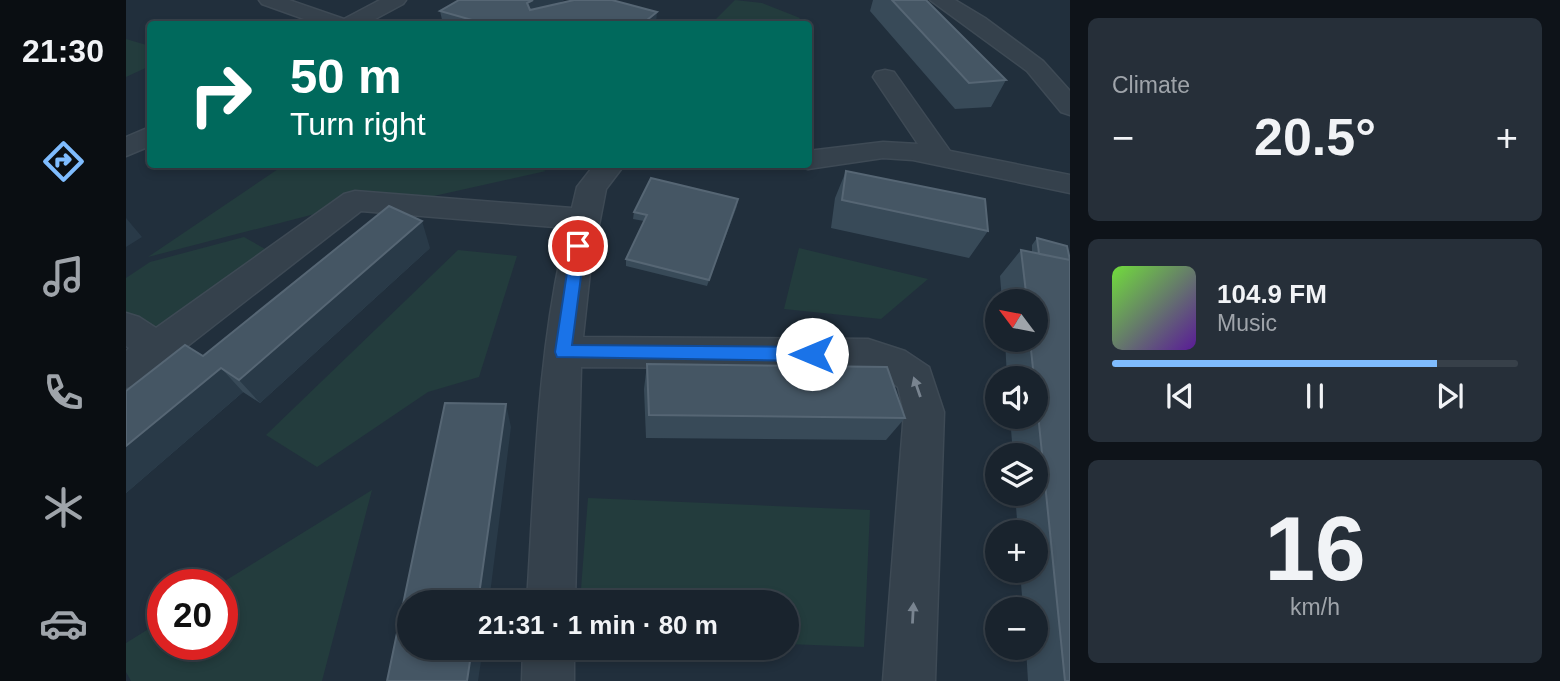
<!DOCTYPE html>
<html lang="en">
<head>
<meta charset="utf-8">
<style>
  body { margin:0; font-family:Arial,sans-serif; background:#262f39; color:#f1f3f6; height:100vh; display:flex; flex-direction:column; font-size:26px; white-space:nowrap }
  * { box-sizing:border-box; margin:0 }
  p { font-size:23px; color:#9fa4aa }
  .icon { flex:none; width:38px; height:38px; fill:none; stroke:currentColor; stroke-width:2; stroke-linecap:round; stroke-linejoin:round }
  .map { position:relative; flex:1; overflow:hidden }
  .sheet { display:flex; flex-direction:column; gap:18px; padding:18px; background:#0e1319; width:490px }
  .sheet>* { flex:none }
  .guide { position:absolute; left:21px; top:21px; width:665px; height:147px; border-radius:7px; box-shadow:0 4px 10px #0003,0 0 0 2px #374049; background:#00695c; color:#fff; overflow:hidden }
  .needle { width:46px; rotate:302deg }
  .tools { position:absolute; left:859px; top:289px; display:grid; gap:14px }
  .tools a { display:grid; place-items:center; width:63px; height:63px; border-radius:50%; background:#19232d; box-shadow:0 4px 10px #0003,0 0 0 2px #374049; font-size:35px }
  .speed { position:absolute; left:21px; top:569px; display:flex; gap:14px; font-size:35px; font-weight:700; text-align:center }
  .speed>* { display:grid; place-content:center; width:91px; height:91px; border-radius:50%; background:#19232d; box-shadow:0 4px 10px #0003,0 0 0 2px #374049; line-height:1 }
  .speed .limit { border:10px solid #d22; background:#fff; color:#111 }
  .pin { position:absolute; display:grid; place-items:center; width:60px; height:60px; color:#fff; margin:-30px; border:4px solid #fff; border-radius:50%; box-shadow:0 2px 7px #0007 }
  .me { position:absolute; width:77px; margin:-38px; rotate:270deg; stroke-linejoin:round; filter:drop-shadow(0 0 5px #0008) }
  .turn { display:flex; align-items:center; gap:24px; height:147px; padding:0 28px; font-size:32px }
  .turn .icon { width:91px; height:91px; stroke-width:2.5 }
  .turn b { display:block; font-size:49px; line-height:60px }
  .big { font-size:52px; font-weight:800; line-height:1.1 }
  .sheet .card { flex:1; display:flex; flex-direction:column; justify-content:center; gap:10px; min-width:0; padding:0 24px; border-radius:10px; background:#262f39 }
  .sheet .dial { align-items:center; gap:0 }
  .dial b { font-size:91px; line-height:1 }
  .song { display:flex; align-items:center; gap:21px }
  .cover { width:84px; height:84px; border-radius:10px; background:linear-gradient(135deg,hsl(100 70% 55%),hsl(270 70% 35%)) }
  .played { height:7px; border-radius:4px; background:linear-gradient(90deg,#7fbcfe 80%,#374049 80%) }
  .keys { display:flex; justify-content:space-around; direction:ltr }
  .heat { display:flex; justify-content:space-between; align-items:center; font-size:38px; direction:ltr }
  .trip { position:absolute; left:271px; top:590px; width:402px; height:70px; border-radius:35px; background:#19232d; box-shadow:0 4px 10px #0003,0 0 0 2px #374049; font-weight:800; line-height:70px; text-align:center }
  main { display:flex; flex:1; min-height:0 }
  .dock { display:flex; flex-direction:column; width:126px; justify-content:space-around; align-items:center; background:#0a0e12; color:#9fa4aa }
  .dock .icon { width:49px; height:49px }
  .dock .current { color:#7fbcfe }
  .dock b { font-size:32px; color:#f1f3f6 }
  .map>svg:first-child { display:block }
  .green { fill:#233c3d }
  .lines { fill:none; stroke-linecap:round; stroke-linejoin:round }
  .minor-casing { stroke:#3e4a55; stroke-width:3 }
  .minor { fill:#35414c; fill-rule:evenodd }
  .wall { fill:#384a58 }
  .shaded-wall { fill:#293a48 }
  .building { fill:#455664; stroke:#566674; stroke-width:2 }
  .oneway { fill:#798490 }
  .route { fill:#1a73e8; stroke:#114b97; stroke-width:2 }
</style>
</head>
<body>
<main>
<nav class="dock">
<b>21:30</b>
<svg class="icon current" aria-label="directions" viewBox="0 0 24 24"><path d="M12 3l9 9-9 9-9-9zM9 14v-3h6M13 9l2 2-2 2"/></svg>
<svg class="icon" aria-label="music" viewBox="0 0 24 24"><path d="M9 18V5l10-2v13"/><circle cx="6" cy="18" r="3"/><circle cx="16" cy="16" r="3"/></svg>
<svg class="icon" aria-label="phone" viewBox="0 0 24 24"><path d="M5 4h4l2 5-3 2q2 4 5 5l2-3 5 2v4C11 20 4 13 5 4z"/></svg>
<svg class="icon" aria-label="climate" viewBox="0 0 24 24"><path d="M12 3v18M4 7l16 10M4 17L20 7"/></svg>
<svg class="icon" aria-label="car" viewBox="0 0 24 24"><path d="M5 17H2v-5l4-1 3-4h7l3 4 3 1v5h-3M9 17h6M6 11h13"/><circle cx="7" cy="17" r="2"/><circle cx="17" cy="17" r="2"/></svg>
</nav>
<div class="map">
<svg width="944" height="681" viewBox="0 0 944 681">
  <rect width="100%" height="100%" fill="#212f3c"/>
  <path class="green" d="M609 0 636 3 674 18 669 24H585Z
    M0 39 24 46V66L0 77Z
    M403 164 420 171 290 200 204 210 22 257 158 165Z
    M118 237 148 254 37 331 0 318V278L24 262Z
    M673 248 802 279 755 319 658 309Z
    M332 250 391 256 353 377 302 392 191 467 140 435Z
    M246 490 196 681H5L0 672V643L37 620V644H96V584H94Z
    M462 498 744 510 738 647 662 644V602H454Z"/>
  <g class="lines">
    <g class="minor-casing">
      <path id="minor" d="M133 0H163L218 19 254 0H280L277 4 240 24H192L136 4Z
        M804 0H829L859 18 917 61 944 91V115L935 112 901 71Z
        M759 70 768 72 824 151 944 175V193L787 160 757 158 682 169 672 166 682 164V151L757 142 792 144 747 77 750 72Z
        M24 127V146L0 156V137Z
        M469 164H499L480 189 464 272 457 337 742 339 779 351 803 367 818 412 809 681H757L778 412 772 387 753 373 742 369 455 367 449 602H401C409 477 411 350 441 228L235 211 14 383 0 388V351L3 348 0 346V313L13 317 30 328 218 194 229 191 446 208 451 187Z
        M397 648H448V681H396Z"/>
    </g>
    <use href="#minor" class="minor"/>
  </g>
  <path class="wall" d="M333 0H438L430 4 530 24H317L314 11Z
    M747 0H800L880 80 865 107 829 109 744 11Z
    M720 171 862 231 843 258 705 228 709 198Z
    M611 206 581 286 500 266V259L518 221 507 219 508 212Z
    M911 238 944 681H902L900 648H910V609H897L894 570H910V532H892L889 494H910V455H887L884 416H910V378H881L879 340H910V301H876L874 276 895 250 906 252V245Z
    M304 248 134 403 117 392 0 493V391L77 356Z
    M521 364 779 418 760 440 520 438 518 389Z"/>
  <path class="shaded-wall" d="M407 0H438L403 18 401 3Z
    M531 12 530 24H516Z
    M612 199 611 206 581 286 583 280Z
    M0 218 16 237 0 247Z
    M296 221 304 248 134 403 113 380Z
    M95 368 117 392 0 493V446Z
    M380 404 385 427 363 602H352Z
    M346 648H357L352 681H341Z"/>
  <path class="building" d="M333 0H407L401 3 404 10 448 0H486L531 12 516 24H360L314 11Z
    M766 0H800L880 80 843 83Z
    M720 171 859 199 862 231 716 200Z
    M525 178 612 199 583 280 500 259 521 215 508 212Z
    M263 206 296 221 113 380 95 368 0 446V391L59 345 77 356Z
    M911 238 941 246 944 260 913 254Z
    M895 250 944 260V681H939L910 394V378H908L904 340H910V301H901Z
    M521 364 761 367 779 418 523 415Z
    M319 403 380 404 352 602H284V648H346L341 681H261Z"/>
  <defs><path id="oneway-solid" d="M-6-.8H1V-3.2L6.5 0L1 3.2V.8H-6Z" transform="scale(1.75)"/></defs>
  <g class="oneway">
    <use href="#oneway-solid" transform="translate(791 387) rotate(-109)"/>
    <use href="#oneway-solid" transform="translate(787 613) rotate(-87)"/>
  </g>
  <path class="route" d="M452 241 459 246 446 345 686 347 692 349 694 354 692 359 686 361 431 357 429 352 445 246Z"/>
</svg>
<div class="tools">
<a><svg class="needle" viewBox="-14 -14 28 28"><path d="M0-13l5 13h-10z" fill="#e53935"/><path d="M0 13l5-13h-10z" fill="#9fa4aa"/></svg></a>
<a><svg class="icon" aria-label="sound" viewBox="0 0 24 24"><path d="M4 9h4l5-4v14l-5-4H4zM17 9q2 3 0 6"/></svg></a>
<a><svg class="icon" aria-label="layers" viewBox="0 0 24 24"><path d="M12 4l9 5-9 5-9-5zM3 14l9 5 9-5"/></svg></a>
<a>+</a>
<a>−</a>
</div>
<div class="speed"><div class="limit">20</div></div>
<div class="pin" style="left:452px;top:246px;background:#d93025"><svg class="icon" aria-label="arrive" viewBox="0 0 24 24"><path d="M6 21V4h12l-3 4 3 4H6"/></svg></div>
<svg class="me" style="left:686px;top:354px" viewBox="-20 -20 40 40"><circle r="19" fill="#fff"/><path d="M0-13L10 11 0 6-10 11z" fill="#1a73e8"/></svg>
<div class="trip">21:31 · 1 min · 80 m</div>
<div class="guide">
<div class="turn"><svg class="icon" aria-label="right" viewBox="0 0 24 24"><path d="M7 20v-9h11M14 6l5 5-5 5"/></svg><div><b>50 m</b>Turn right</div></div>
</div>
</div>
<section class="sheet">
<div class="card"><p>Climate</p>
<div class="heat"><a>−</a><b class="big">20.5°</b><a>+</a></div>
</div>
<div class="card">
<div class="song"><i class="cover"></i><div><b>104.9 FM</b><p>Music</p></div></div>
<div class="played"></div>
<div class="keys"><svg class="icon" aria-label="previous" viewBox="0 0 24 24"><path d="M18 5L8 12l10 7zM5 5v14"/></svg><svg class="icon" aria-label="pause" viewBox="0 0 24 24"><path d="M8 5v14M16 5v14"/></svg><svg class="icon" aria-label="next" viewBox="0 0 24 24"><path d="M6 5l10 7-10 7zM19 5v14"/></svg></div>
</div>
<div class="card dial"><b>16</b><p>km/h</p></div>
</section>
</main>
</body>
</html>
